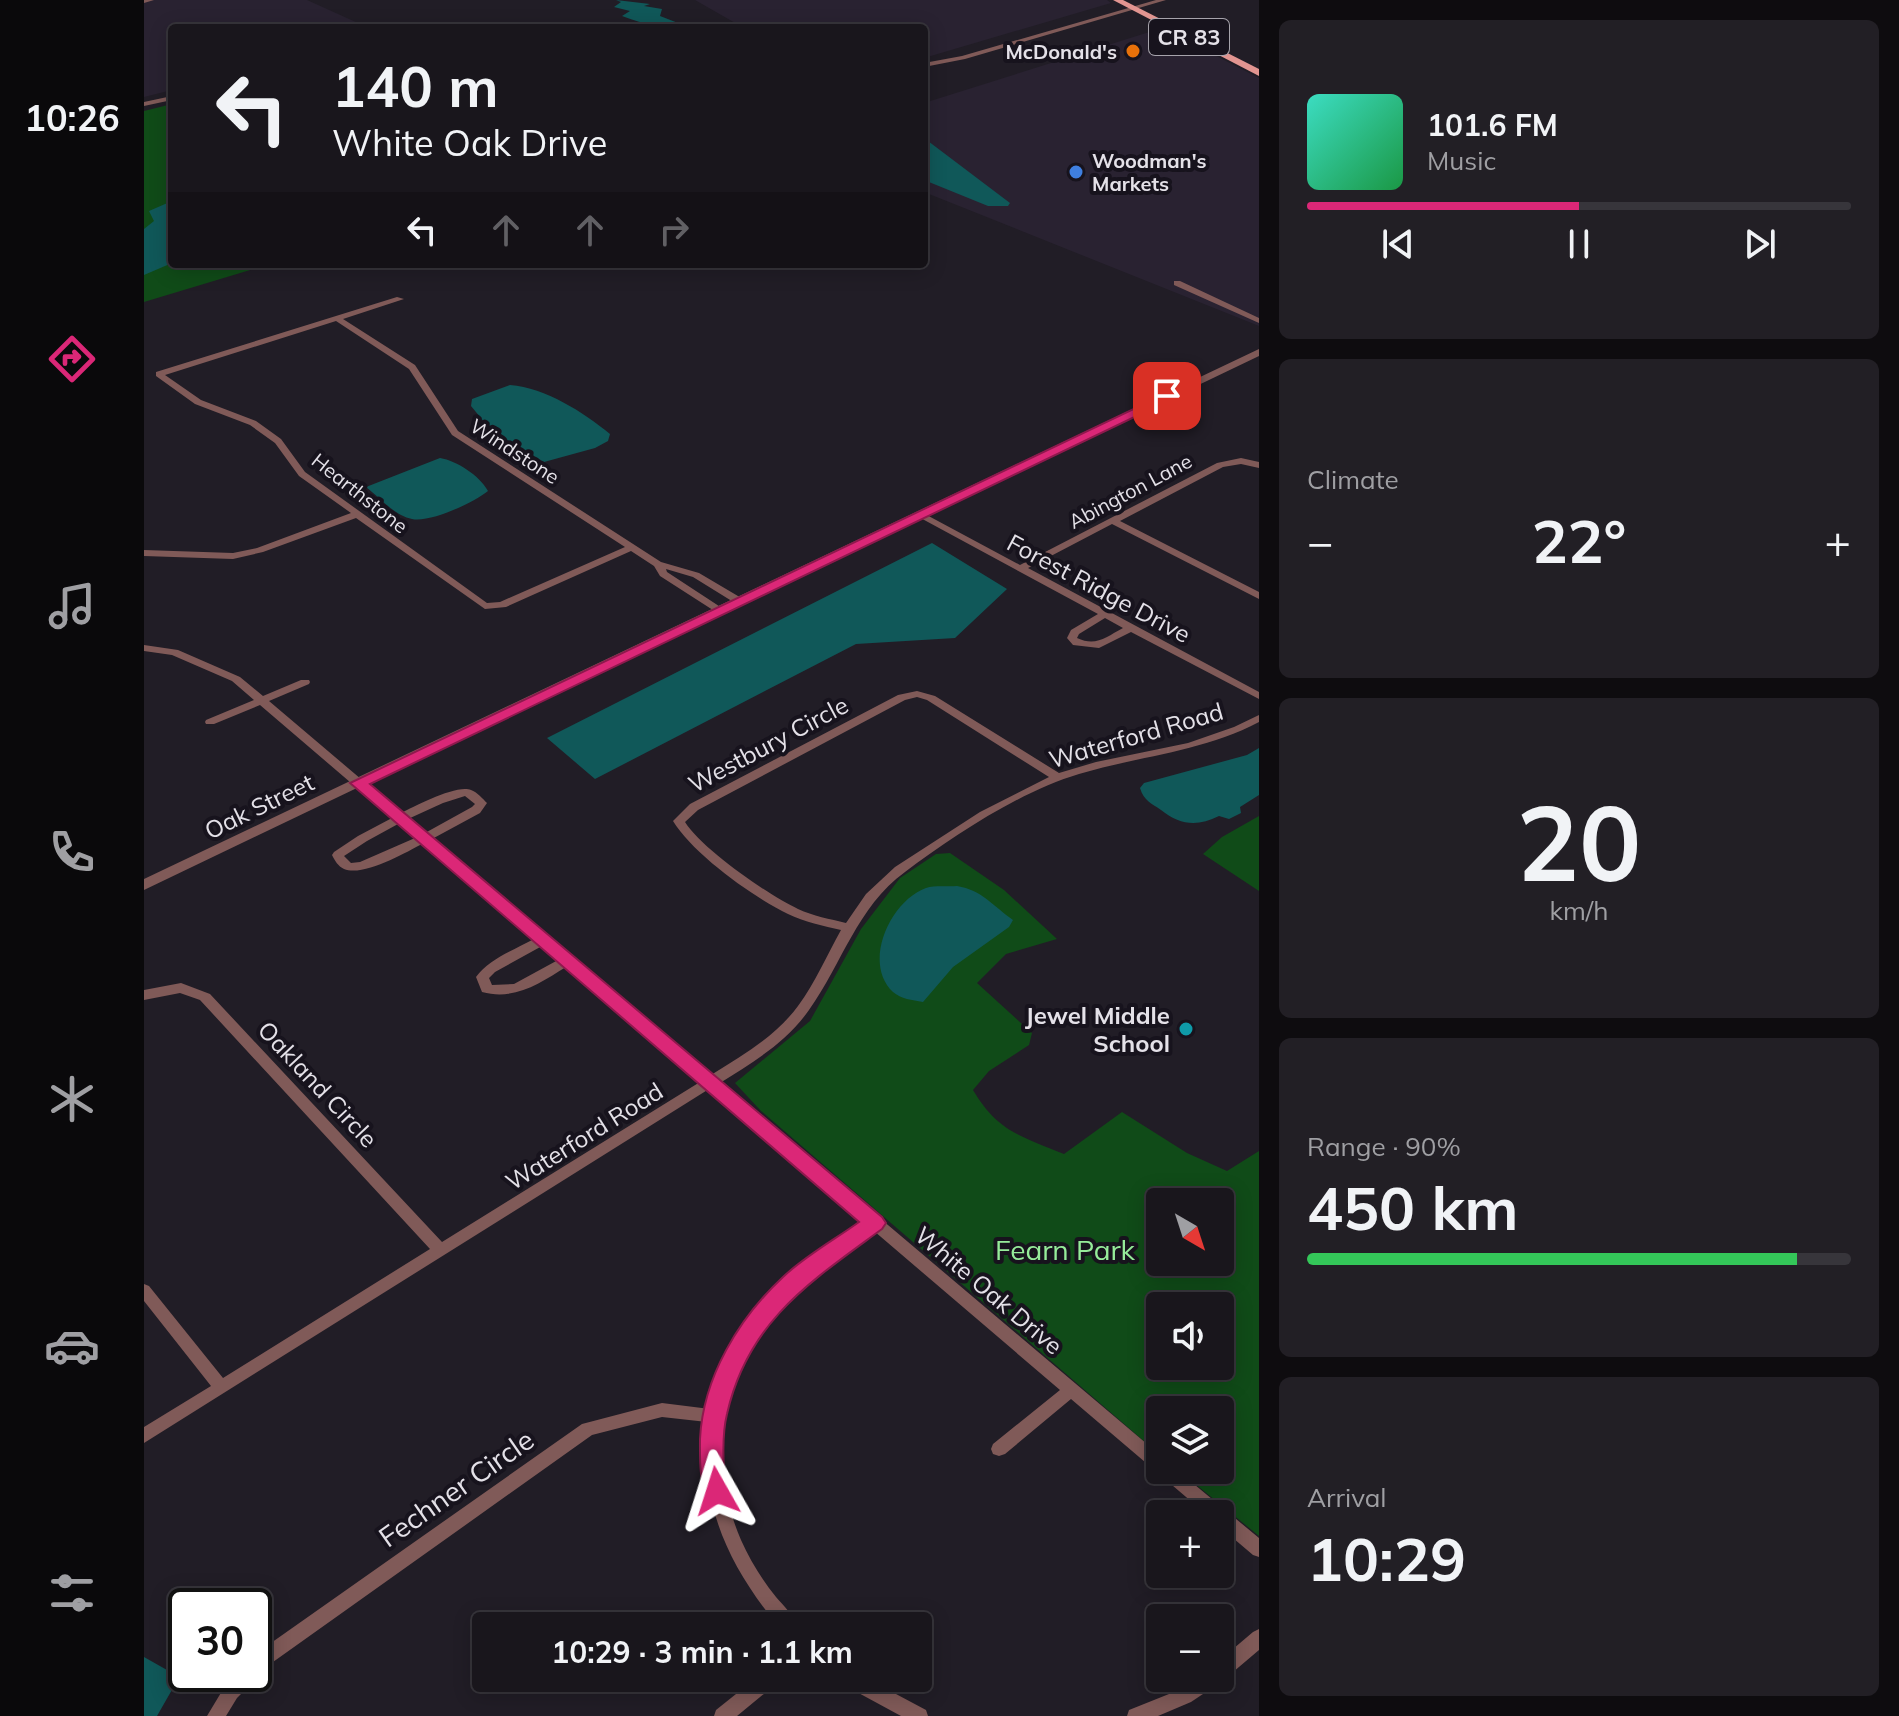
<!DOCTYPE html>
<html lang="en">
<head>
<meta charset="utf-8">
<style>
  body { margin:0; font-family:Mulish,sans-serif; background:#221f25; color:#f1f3f6; height:100vh; display:flex; flex-direction:column; font-size:30px; white-space:nowrap }
  * { box-sizing:border-box; margin:0 }
  p { font-size:26px; color:#9f9fa3 }
  .icon { flex:none; width:44px; height:44px; fill:none; stroke:currentColor; stroke-width:2; stroke-linecap:round; stroke-linejoin:round }
  .map { position:relative; flex:1; overflow:hidden }
  .sheet { display:flex; flex-direction:column; gap:20px; padding:20px; background:#0e0c0f; width:640px }
  .sheet>* { flex:none }
  .banner { position:absolute; left:24px; top:24px; width:760px; height:244px; border-radius:8px; box-shadow:0 4px 20px #0003,0 0 0 2px #37353b; background:#19161c; color:#f1f3f6; overflow:hidden }
  .needle { width:52px; rotate:141deg }
  .buttons { position:absolute; left:1002px; top:1188px; display:grid; gap:16px }
  .buttons a { display:grid; place-items:center; width:88px; height:88px; border-radius:8px; background:#19161c; box-shadow:0 4px 20px #0003,0 0 0 2px #37353b; font-size:40px }
  .speed { position:absolute; left:24px; top:1588px; display:flex; gap:16px; font-size:40px; font-weight:700; text-align:center }
  .speed>* { display:grid; place-content:center; width:104px; height:104px; border-radius:50%; background:#19161c; box-shadow:0 4px 20px #0003,0 0 0 2px #37353b; line-height:1 }
  .speed .limit { border:4px solid #111; border-radius:12px; background:#fff; color:#111 }
  .pin { position:absolute; display:grid; place-items:center; width:68px; height:68px; color:#fff; margin:-34px; border-radius:16px; box-shadow:0 4px 12px #0006 }
  .me { position:absolute; width:88px; margin:-44px; rotate:354deg; stroke-linejoin:round; filter:drop-shadow(0 0 6px #0008) }
  .turn { display:flex; align-items:center; gap:28px; height:168px; padding:0 32px; font-size:36px }
  .turn .icon { width:104px; height:104px; stroke-width:2.5 }
  .turn b { display:block; font-size:56px; line-height:68px }
  .lanes { display:flex; align-items:center; height:76px; padding:0 32px; background:#0003; justify-content:center; gap:40px; direction:ltr }
  .lanes .off { opacity:.35 }
  .big { font-size:60px; font-weight:700; line-height:1.1 }
  .sheet .tile { flex:1; display:flex; flex-direction:column; justify-content:center; gap:12px; min-width:0; padding:0 28px; border-radius:12px; background:#221f25 }
  .sheet .dial { align-items:center; gap:0 }
  .dial b { font-size:104px; line-height:1 }
  .song { display:flex; align-items:center; gap:24px }
  .cover { width:96px; height:96px; border-radius:12px; background:linear-gradient(135deg,hsl(170 70% 55%),hsl(140 70% 35%)) }
  .played { height:8px; border-radius:4px; background:linear-gradient(90deg,#db2777 50%,#37353b 50%) }
  .keys { display:flex; justify-content:space-around; direction:ltr }
  .heat { display:flex; justify-content:space-between; align-items:center; font-size:44px; direction:ltr }
  .charge { height:12px; border-radius:6px; background:linear-gradient(90deg,#34c759 90%,#37353b 0) }
  .trip { position:absolute; left:328px; top:1612px; width:460px; height:80px; border-radius:8px; background:#19161c; box-shadow:0 4px 20px #0003,0 0 0 2px #37353b; font-weight:700; line-height:80px; text-align:center }
  main { display:flex; flex:1; min-height:0 }
  .dock { display:flex; flex-direction:column; width:144px; justify-content:space-around; align-items:center; background:#0a090b; color:#9f9fa3 }
  .dock .icon { width:56px; height:56px }
  .dock .on { color:#db2777 }
  .dock b { font-size:36px; color:#f1f3f6 }
  .map>svg:first-child { display:block }
  .built { fill:#292231 }
  .green { fill:#104b18; fill-rule:evenodd }
  .water { fill:#105859 }
  .lines { fill:none; stroke-linecap:round; stroke-linejoin:round }
  .minor { fill:#805a58; fill-rule:evenodd }
  .tertiary { fill:#805a58; fill-rule:evenodd }
  .primary { fill:#e29591; fill-rule:evenodd }
  .route { fill:#db2777; stroke:#8e194d; stroke-width:2 }
  .food-dot { fill:#e8710a; stroke:#17131d; stroke-width:3 }
  .shop-dot { fill:#3f7fe0; stroke:#17131d; stroke-width:3 }
  .culture-dot { fill:#0f9aa8; stroke:#17131d; stroke-width:3 }
  .labels { text-anchor:middle; dominant-baseline:central; stroke-width:8; stroke-linejoin:round; paint-order:stroke }
  .far-poi-label { font-size:20px; font-weight:bold; fill:#e4e1e8; stroke:#17131d; text-anchor:end }
  .far-street-label { font-size:20px; fill:#e4e1e8; stroke:#17131d }
  .shield { fill:#17131d; stroke:#a6a3ab; stroke-width:2 }
  .shield-label { font-size:22px; font-weight:bold; fill:#e4e1e8 }
  .street-label { font-size:24px; fill:#e4e1e8; stroke:#17131d }
  .poi-label { font-size:24px; font-weight:bold; fill:#e4e1e8; stroke:#17131d; text-anchor:end }
  .near-park-label { font-size:28px; fill:#96ec9a; stroke:#17131d }
  .near-street-label { font-size:28px; fill:#e4e1e8; stroke:#17131d }
</style>
</head>
<body>
<main>
<nav class="dock">
<b>10:26</b>
<svg class="icon on" aria-label="directions" viewBox="0 0 24 24"><path d="M12 3l9 9-9 9-9-9zM9 14v-3h6M13 9l2 2-2 2"/></svg>
<svg class="icon" aria-label="music" viewBox="0 0 24 24"><path d="M9 18V5l10-2v13"/><circle cx="6" cy="18" r="3"/><circle cx="16" cy="16" r="3"/></svg>
<svg class="icon" aria-label="phone" viewBox="0 0 24 24"><path d="M5 4h4l2 5-3 2q2 4 5 5l2-3 5 2v4C11 20 4 13 5 4z"/></svg>
<svg class="icon" aria-label="climate" viewBox="0 0 24 24"><path d="M12 3v18M4 7l16 10M4 17L20 7"/></svg>
<svg class="icon" aria-label="car" viewBox="0 0 24 24"><path d="M5 17H2v-5l4-1 3-4h7l3 4 3 1v5h-3M9 17h6M6 11h13"/><circle cx="7" cy="17" r="2"/><circle cx="17" cy="17" r="2"/></svg>
<svg class="icon" aria-label="filters" viewBox="0 0 24 24"><path d="M4 7h16M4 17h16"/><circle cx="9" cy="7" r="2"/><circle cx="15" cy="17" r="2"/></svg>
</nav>
<div class="map">
<svg width="1115" height="1716" viewBox="0 0 1115 1716">
  <rect width="100%" height="100%" fill="#211d26"/>
  <path class="built" d="M0 0H163L225 28H28V90L0 97Z
    M551 0H963L967 3 780 58V28H600Z
    M1018 28 1115 78V326L780 192V103Z"/>
  <path class="green" d="M28 104V264H126L0 302V111Z
    M1115 816V891L1059 854 1078 837Z
    M806 853 860 890 913 939 862 954 833 983 888 1033 885 1045 845 1071 829 1090C854 1132 877 1136 920 1154L978 1112 1043 1153 1083 1171 1115 1151V1536L1034 1470H1076V1410H1016V1455L617 1111 591 1083 666 1021 717 929 756 878 792 854ZM1016 1202H1076V1262H1016ZM1016 1306H1076V1366H1016Z"/>
  <path class="water" d="M472 0 506 4 500 6 518 9 516 16 547 28C524 28 500 25 478 16L486 11 470 7 477 2Z
    M780 138 866 203 864 206H844L780 180Z
    M28 201V263L0 275V229L10 221 5 211Z
    M366 385C402 388 439 412 466 434L464 441 451 448 400 462 364 441 355 442 358 436 341 423 327 406 328 399Z
    M296 458C313 461 335 475 344 491 331 502 286 523 268 519 251 516 235 497 222 487Z
    M788 543 863 589 811 638 712 644 451 779 403 738Z
    M1115 748V795L1096 807 1097 813 1085 819 1075 816C1053 827 1036 825 1017 810 1007 803 1000 801 996 788L1000 783 1103 755Z
    M813 886C838 890 849 906 869 920L865 927 809 967 779 1002C768 1000 757 999 749 992 718 963 746 901 782 888 791 885 804 887 813 886Z
    M0 1657 23 1670 29 1688 13 1716H0Z"/>
  <g class="lines">
    <path class="minor" d="M0 0H10L0 3Z
      M1030 281H1036L1115 318V323L1030 285Z
      M253 297 260 299 199 319 271 365 314 431 517 562 555 573 599 599V603H591L549 577 522 569 523 572 581 610 576 613 572 612 516 576 510 566 487 551 362 607 341 609 212 518 119 552 89 559 0 556V550L89 553 113 548 207 513 155 476 131 443 106 425 51 404 12 376V372ZM192 321 265 369 308 435 481 547 356 602 343 603 161 472 137 439 112 421 57 400 21 375Z
      M1097 458 1115 462V468L1097 464 1079 467 976 521 1115 592V599L968 524 884 568 1115 692V699L987 632 955 648 929 645 923 638 927 630 954 614 771 515 773 513H779L876 565 1073 463ZM961 618 979 628C962 637 952 647 933 638L935 634Z
      M0 645 34 650 96 677 119 696 157 680H165L166 682 165 684 125 701 257 813C271 806 313 784 327 790 333 792 339 799 343 803L336 813 288 839 567 1075C599 1055 631 1037 654 1006 671 983 683 955 697 930 680 926 660 922 644 914 609 897 549 854 529 821L546 804 754 695 773 691 791 696 915 773 952 762 1044 743 1090 727 1115 715V722C1058 752 995 756 935 774 877 791 809 836 761 872 713 907 698 964 665 1010 642 1043 609 1062 576 1083L1016 1455V1470H1033L1115 1538V1557L1109 1555 1076 1527V1514H1062L927 1399 861 1454 855 1456 849 1454 847 1449 849 1444 916 1390 730 1231C691 1259 649 1287 618 1325 571 1382 568 1474 597 1540 606 1560 618 1580 632 1597 640 1606 649 1615 654 1626H634C583 1563 556 1505 563 1422L518 1417 448 1435 129 1662 93 1698 82 1716H63L81 1686 92 1674H110V1657L117 1650 438 1424 518 1403 566 1409C574 1378 583 1348 602 1323 632 1281 679 1252 720 1222L565 1089 0 1443V1427L67 1386 0 1301V1284L5 1286 79 1378 286 1249 56 1000 36 993 0 1000V990L37 983 66 994 298 1242 556 1082 422 967C396 983 371 1001 338 992L332 977C345 959 370 950 390 939L278 844C261 853 219 877 200 869 194 866 191 861 188 855L190 852 214 836 248 818 116 705 70 724H62L61 722 62 720 110 700 88 681 28 655 0 651ZM773 697 783 700 905 777 836 812 751 867 722 894 702 923C686 919 669 916 654 909 624 895 558 849 541 822L554 810 761 700ZM321 796 331 804 328 807 281 833 264 819 299 803ZM254 824 271 838 216 862 207 863 200 856 223 841ZM398 946 414 960 370 984 348 985 345 978 351 972Z
      M1115 1629V1650L1082 1678 1076 1681 1074 1684 1047 1702 1014 1716H983L985 1710 1035 1690 1052 1678H1076V1660L1109 1632Z
      M612 1678H635L632 1684 593 1716H570L572 1710Z
      M695 1678H722L782 1710 784 1716H757L698 1684Z"/>
    <path class="tertiary" d="M1012 0H1022L821 59 780 67V63L818 56Z
      M28 96V100L0 106V102Z
      M1115 349V356L0 890V879Z"/>
    <path class="primary" d="M969 0H979L1115 69V76Z"/>
  </g>
  <path class="route" d="M1023 393 1030 396 1028 399 226 784 738 1217 742 1223 738 1229C666 1282 604 1321 583 1414 579 1430 579 1453 580 1470 581 1481 587 1488 582 1499L573 1503 564 1499C555 1479 556 1460 556 1439 559 1377 595 1318 639 1277 661 1256 690 1240 715 1222L206 783Z"/>
  <circle class="food-dot" cx="989" cy="51" r="8"/>
  <circle class="shop-dot" cx="932" cy="172" r="8"/>
  <circle class="culture-dot" cx="1042" cy="1029" r="8"/>
  <g class="labels">
    <g class="far-poi-label">
      <text x="973" y="51">McDonald's</text>
      <text x="948" y="160" text-anchor="start">Woodman's<tspan x="948" dy="23">Markets</tspan></text>
    </g>
    <g class="far-street-label">
      <text transform="translate(371 451) rotate(33)">Windstone</text>
      <text transform="translate(986 491) rotate(-28)">Abington Lane</text>
      <text transform="translate(216 493) rotate(38)">Hearthstone</text>
    </g>
    <rect class="shield" x="1005" y="19" width="80" height="36" rx="6"/>
    <g class="shield-label">
      <text x="1045" y="37">CR 83</text>
    </g>
    <g class="street-label">
      <text transform="translate(955 588) rotate(28)">Forest Ridge Drive</text>
      <text transform="translate(992 735) rotate(-16)">Waterford Road</text>
      <text transform="translate(624 744) rotate(-28)">Westbury Circle</text>
      <text transform="translate(115 806) rotate(-26)">Oak Street</text>
      <text transform="translate(174 1084) rotate(47)">Oakland Circle</text>
      <text transform="translate(440 1136) rotate(-32)">Waterford Road</text>
      <text transform="translate(845 1290) rotate(40)">White Oak Drive</text>
    </g>
    <g class="poi-label">
      <text x="1026" y="1015">Jewel Middle<tspan x="1026" dy="28">School</tspan></text>
    </g>
    <g class="near-park-label">
      <text x="921" y="1249">Fearn Park</text>
    </g>
    <g class="near-street-label">
      <text transform="translate(312 1488) rotate(-35)">Fechner Circle</text>
    </g>
  </g>
</svg>
<div class="buttons">
<a><svg class="needle" viewBox="-14 -14 28 28"><path d="M0-13l5 13h-10z" fill="#e53935"/><path d="M0 13l5-13h-10z" fill="#9f9fa3"/></svg></a>
<a><svg class="icon" aria-label="sound" viewBox="0 0 24 24"><path d="M4 9h4l5-4v14l-5-4H4zM17 9q2 3 0 6"/></svg></a>
<a><svg class="icon" aria-label="layers" viewBox="0 0 24 24"><path d="M12 4l9 5-9 5-9-5zM3 14l9 5 9-5"/></svg></a>
<a>+</a>
<a>−</a>
</div>
<div class="speed"><div class="limit">30</div></div>
<div class="pin" style="left:1023px;top:396px;background:#d93025"><svg class="icon" aria-label="arrive" viewBox="0 0 24 24"><path d="M6 21V4h12l-3 4 3 4H6"/></svg></div>
<svg class="me" style="left:573px;top:1491px" viewBox="-20 -20 40 40"><path d="M0-17L14 15 0 8-14 15z" fill="#db2777" stroke="#fff" stroke-width="4"/></svg>
<div class="trip">10:29 · 3 min · 1.1 km</div>
<div class="banner">
<div class="turn"><svg class="icon" aria-label="left" viewBox="0 0 24 24"><path d="M17 20v-9H6M10 6l-5 5 5 5"/></svg><div><b>140 m</b>White Oak Drive</div></div>
<div class="lanes"><svg class="icon" aria-label="left" viewBox="0 0 24 24"><path d="M17 20v-9H6M10 6l-5 5 5 5"/></svg><svg class="icon off" aria-label="ahead" viewBox="0 0 24 24"><path d="M12 20V5M6 11l6-6 6 6"/></svg><svg class="icon off" aria-label="ahead" viewBox="0 0 24 24"><path d="M12 20V5M6 11l6-6 6 6"/></svg><svg class="icon off" aria-label="right" viewBox="0 0 24 24"><path d="M7 20v-9h11M14 6l5 5-5 5"/></svg></div>
</div>
</div>
<section class="sheet">
<div class="tile">
<div class="song"><i class="cover"></i><div><b>101.6 FM</b><p>Music</p></div></div>
<div class="played"></div>
<div class="keys"><svg class="icon" aria-label="previous" viewBox="0 0 24 24"><path d="M18 5L8 12l10 7zM5 5v14"/></svg><svg class="icon" aria-label="pause" viewBox="0 0 24 24"><path d="M8 5v14M16 5v14"/></svg><svg class="icon" aria-label="next" viewBox="0 0 24 24"><path d="M6 5l10 7-10 7zM19 5v14"/></svg></div>
</div>
<div class="tile"><p>Climate</p>
<div class="heat"><a>−</a><b class="big">22°</b><a>+</a></div>
</div>
<div class="tile dial"><b>20</b><p>km/h</p></div>
<div class="tile"><p>Range · 90%</p><b class="big">450 km</b><div class="charge"></div></div>
<div class="tile"><p>Arrival</p><b class="big">10:29</b></div>
</section>
</main>
</body>
</html>
